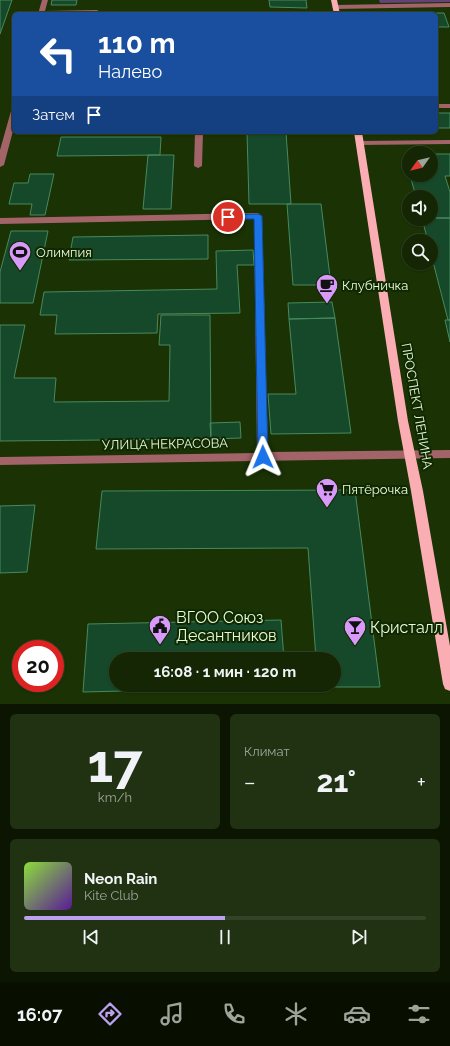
<!DOCTYPE html>
<html lang="ru">
<head>
<meta charset="utf-8">
<style>
  body { margin:0; font-family:Raleway,sans-serif; background:#213212; color:#f1f3f6; height:100vh; display:flex; flex-direction:column; font-size:15px; white-space:nowrap }
  * { box-sizing:border-box; margin:0 }
  p { font-size:13px; color:#9da59a }
  .icon { flex:none; width:22px; height:22px; fill:none; stroke:currentColor; stroke-width:2; stroke-linecap:round; stroke-linejoin:round }
  .map { position:relative; height:704px; overflow:hidden }
  .sheet { display:flex; flex-direction:column; gap:10px; padding:10px; background:#0b1502; flex:1 }
  .sheet>* { flex:none }
  .banner { position:absolute; left:12px; top:12px; width:426px; height:122px; border-radius:6px; box-shadow:0 1px 3px #0004,0 0 0 1px #334325; background:#1a4fa0; color:#fff; overflow:hidden }
  .needle { width:26px; rotate:236deg }
  .controls { position:absolute; left:402px; top:146px; display:grid; gap:8px }
  .controls a { display:grid; place-items:center; width:36px; height:36px; border-radius:50%; background:#142603; box-shadow:0 1px 3px #0004,0 0 0 1px #334325; font-size:20px }
  .speed { position:absolute; left:12px; top:640px; display:flex; gap:8px; font-size:20px; font-weight:700; text-align:center }
  .speed>* { display:grid; place-content:center; width:52px; height:52px; border-radius:50%; background:#142603; box-shadow:0 1px 3px #0004,0 0 0 1px #334325; line-height:1 }
  .speed .limit { border:6px solid #d22; background:#fff; color:#111 }
  .pin { position:absolute; display:grid; place-items:center; width:34px; height:34px; color:#fff; margin:-17px; border:2px solid #fff; border-radius:50%; box-shadow:0 1px 4px #0007 }
  .me { position:absolute; width:44px; margin:-22px; rotate:359deg; stroke-linejoin:round; filter:drop-shadow(0 0 3px #0008) }
  .turn { display:flex; align-items:center; gap:14px; height:84px; padding:0 20px; font-size:18px }
  .turn .icon { width:52px; height:52px; stroke-width:2.5 }
  .turn b { display:block; font-size:28px; line-height:34px }
  .then { display:flex; align-items:center; height:38px; padding:0 20px; background:#0003; gap:8px; font-size:15px }
  .big { font-size:30px; font-weight:700; line-height:1.1 }
  .sheet .widget { flex:1; display:flex; flex-direction:column; justify-content:center; gap:6px; min-width:0; padding:0 14px; border-radius:6px; background:#213212 }
  .sheet .dial { align-items:center; gap:0 }
  .dial b { font-size:52px; line-height:1 }
  .song { display:flex; align-items:center; gap:12px }
  .cover { width:48px; height:48px; border-radius:6px; background:linear-gradient(135deg,hsl(90 70% 55%),hsl(270 70% 35%)) }
  .played { height:4px; border-radius:2px; background:linear-gradient(90deg,#bca0f2 50%,#334325 50%) }
  .keys { display:flex; justify-content:space-around; direction:ltr }
  .heat { display:flex; justify-content:space-between; align-items:center; font-size:22px; direction:ltr }
  .sheet .tiles { flex:1; display:grid; gap:10px; grid-template-columns:1fr 1fr }
  .widget:last-child { grid-column:span 2 }
  .trip { position:absolute; left:109px; top:652px; width:232px; height:40px; border-radius:20px; background:#142603; box-shadow:0 1px 3px #0004,0 0 0 1px #334325; font-weight:700; line-height:40px; text-align:center }
  .menu { display:flex; height:64px; justify-content:space-around; align-items:center; background:#080f01; color:#9da59a }
  .menu .icon { width:28px; height:28px }
  .menu .on { color:#bca0f2 }
  .menu b { font-size:18px; color:#f1f3f6 }
  .map>svg:first-child { display:block }
  .green { fill:#644275 }
  .building { fill:#15492a; stroke:#48895e }
  .lines { fill:none; stroke-linecap:round; stroke-linejoin:round }
  .minor { fill:#a26369; fill-rule:evenodd }
  .major { fill:#fbadb4; fill-rule:evenodd }
  .route { fill:#1a73e8; stroke:#114b97 }
  .labels { text-anchor:middle; dominant-baseline:central; stroke-width:4; stroke-linejoin:round; paint-order:stroke }
  .poi-label { font-size:13px; fill:#e7fbdb; stroke:#102800; text-anchor:start }
  .street-label { font-size:13px; fill:#e7fbdb; stroke:#102800 }
  .near-poi-label { font-size:16px; fill:#e7fbdb; stroke:#102800; text-anchor:start }
</style>
</head>
<body>
<div class="map">
<svg width="450" height="704" viewBox="0 0 450 704">
  <rect width="100%" height="100%" fill="#1a3204"/>
  <path class="green" d="M379 0H450V2L380 3Z"/>
  <path class="building" d="M0 0H12L0 34Z
    M52 0H77L76 5H51Z
    M269 0H306L307 8 270 7Z
    M149 12H188V14H148Z
    M371 13H444L449 27H436V14Z
    M436 113H450V128H436Z
    M247 132H286L291 204H249Z
    M61 137H161L160 155 57 156Z
    M405 154H409V171Z
    M431 154H450V176H445L450 192V218H431V197H416L410 175H431Z
    M148 155H174L171 209H143Z
    M30 174H54L45 215H30L32 204H9L14 183H28Z
    M287 204H321L331 285H293Z
    M431 218H450V320H448L431 254V241H428L422 219Z
    M11 231H48L33 303H0V272Z
    M208 235V259L69 260 73 237Z
    M253 250 254 265H237L240 313 158 314 157 333 55 334 57 315H40L44 292 217 289 216 251Z
    M332 302 335 318 289 319 288 303Z
    M161 315H210L211 439 0 441V325H25L14 378H56L54 402 169 401 170 345H159Z
    M335 318 351 433 271 434 268 394H296L289 319Z
    M445 320H450V342Z
    M240 422 241 438 211 439 210 423Z
    M355 490 380 687H319V685H334V659H316L308 548 96 549 102 491Z
    M35 505 27 572 0 573V506Z
    M281 620 284 659H116V685H286V687L83 692 88 624Z"/>
  <g class="lines">
    <path class="minor" d="M42 0H48L45 11 97 10 100 12 97 14H38Z
      M450 3V7L335 9 332 7 335 5Z
      M436 104H450V108H436Z
      M11 111H14V127L4 165 0 167V150Z
      M195 132H203L202 166 198 168 194 166Z
      M450 140V144L360 145 356 143 360 141Z
      M258 213 262 216 268 452 450 450V458L0 465V457L257 453 254 219 0 224V218Z"/>
    <path class="major" d="M331 0H337L340 14H334Z
      M354 132H362L408 421 423 491 450 646V691L445 689 443 684 411 491 398 421Z"/>
  </g>
  <path class="route" d="M258 214 262 216 268 457 266 460H259L258 457 254 219H228L224 217 228 215Z"/>
  <defs>
    <g id="stadium-pin" transform="scale(1.15)"><path d="M0 17L-7.5 6A9.5 9.5 0 1 1 7.5 6Z" fill="#d89af8" stroke="#102800"/><path d="M0-5a6.5 5 0 1 0 0 10a6.5 5 0 1 0 0-10ZM-3.5-1.8h7v3.6h-7Z" fill="#111"/></g>
    <g id="cafe-pin" transform="scale(1.15)"><path d="M0 17L-7.5 6A9.5 9.5 0 1 1 7.5 6Z" fill="#d89af8" stroke="#102800"/><path d="M-5.5-4.5H6V0H3Q3 3.5 0 3.5H-2.5Q-5.5 3.5-5.5 0ZM3-3.2v2h1.7v-2ZM-6 4.5H4V6H-6Z" fill="#111"/></g>
    <g id="supermarket-pin" transform="scale(1.15)"><path d="M0 17L-7.5 6A9.5 9.5 0 1 1 7.5 6Z" fill="#d89af8" stroke="#102800"/><path d="M-6-5.5h2.5l.6 2H6L4.5 2H-2.5L-4.4-4H-6ZM-1.5 3.2a1.3 1.3 0 1 0 .1 0ZM3 3.2a1.3 1.3 0 1 0 .1 0Z" fill="#111"/></g>
    <g id="civic-pin" transform="scale(1.15)"><path d="M0 17L-7.5 6A9.5 9.5 0 1 1 7.5 6Z" fill="#d89af8" stroke="#102800"/><path d="M-.6-6.5H3V-4.5H.6V-3L4-1V1h2V6H-6V1h2V-1L-.6-3ZM-1.2 2.5V6h2.4V2.5Z" fill="#111"/></g>
    <g id="bar-pin" transform="scale(1.15)"><path d="M0 17L-7.5 6A9.5 9.5 0 1 1 7.5 6Z" fill="#d89af8" stroke="#102800"/><path d="M-6-5H6L.8 .8V4.5H3.5V6h-7V4.5H-.8V.8Z" fill="#111"/></g>
  </defs>
  <g fill-rule="evenodd">
    <use href="#stadium-pin" x="20" y="252"/>
    <use href="#cafe-pin" x="327" y="285"/>
    <use href="#supermarket-pin" x="327" y="489"/>
    <use href="#civic-pin" x="160" y="626"/>
    <use href="#bar-pin" x="355" y="627"/>
  </g>
  <g class="labels">
    <g class="poi-label">
      <text x="36" y="252">Олимпия</text>
      <text x="342" y="285">Клубничка</text>
      <text x="342" y="489">Пятёрочка</text>
    </g>
    <g class="street-label">
      <text transform="translate(417 406) rotate(80)">ПРОСПЕКТ ЛЕНИНА</text>
      <text transform="translate(165 444) rotate(-1)">УЛИЦА НЕКРАСОВА</text>
    </g>
    <g class="near-poi-label">
      <text x="176" y="617">ВГОО Союз<tspan x="176" dy="18">Десантников</tspan></text>
      <text x="370" y="627">Кристалл</text>
    </g>
  </g>
</svg>
<div class="controls">
<a><svg class="needle" viewBox="-14 -14 28 28"><path d="M0-13l5 13h-10z" fill="#e53935"/><path d="M0 13l5-13h-10z" fill="#9da59a"/></svg></a>
<a><svg class="icon" aria-label="sound" viewBox="0 0 24 24"><path d="M4 9h4l5-4v14l-5-4H4zM17 9q2 3 0 6"/></svg></a>
<a><svg class="icon" aria-label="search" viewBox="0 0 24 24"><circle cx="10" cy="10" r="6"/><path d="M15 15l6 6"/></svg></a>
</div>
<div class="speed"><div class="limit">20</div></div>
<div class="pin" style="left:228px;top:217px;background:#d93025"><svg class="icon" aria-label="arrive" viewBox="0 0 24 24"><path d="M6 21V4h12l-3 4 3 4H6"/></svg></div>
<svg class="me" style="left:263px;top:457px" viewBox="-20 -20 40 40"><path d="M0-17L14 15 0 8-14 15z" fill="#1a73e8" stroke="#fff" stroke-width="4"/></svg>
<div class="trip">16:08 · 1 мин · 120 m</div>
<div class="banner">
<div class="turn"><svg class="icon" aria-label="left" viewBox="0 0 24 24"><path d="M17 20v-9H6M10 6l-5 5 5 5"/></svg><div><b>110 m</b>Налево</div></div>
<div class="then">Затем<svg class="icon" aria-label="arrive" viewBox="0 0 24 24"><path d="M6 21V4h12l-3 4 3 4H6"/></svg></div>
</div>
</div>
<section class="sheet">
<div class="tiles">
<div class="widget dial"><b>17</b><p>km/h</p></div>
<div class="widget"><p>Климат</p>
<div class="heat"><a>−</a><b class="big">21°</b><a>+</a></div>
</div>
<div class="widget">
<div class="song"><i class="cover"></i><div><b>Neon Rain</b><p>Kite Club</p></div></div>
<div class="played"></div>
<div class="keys"><svg class="icon" aria-label="previous" viewBox="0 0 24 24"><path d="M18 5L8 12l10 7zM5 5v14"/></svg><svg class="icon" aria-label="pause" viewBox="0 0 24 24"><path d="M8 5v14M16 5v14"/></svg><svg class="icon" aria-label="next" viewBox="0 0 24 24"><path d="M6 5l10 7-10 7zM19 5v14"/></svg></div>
</div>
</div>
</section>
<nav class="menu">
<b>16:07</b>
<svg class="icon on" aria-label="directions" viewBox="0 0 24 24"><path d="M12 3l9 9-9 9-9-9zM9 14v-3h6M13 9l2 2-2 2"/></svg>
<svg class="icon" aria-label="music" viewBox="0 0 24 24"><path d="M9 18V5l10-2v13"/><circle cx="6" cy="18" r="3"/><circle cx="16" cy="16" r="3"/></svg>
<svg class="icon" aria-label="phone" viewBox="0 0 24 24"><path d="M5 4h4l2 5-3 2q2 4 5 5l2-3 5 2v4C11 20 4 13 5 4z"/></svg>
<svg class="icon" aria-label="climate" viewBox="0 0 24 24"><path d="M12 3v18M4 7l16 10M4 17L20 7"/></svg>
<svg class="icon" aria-label="car" viewBox="0 0 24 24"><path d="M5 17H2v-5l4-1 3-4h7l3 4 3 1v5h-3M9 17h6M6 11h13"/><circle cx="7" cy="17" r="2"/><circle cx="17" cy="17" r="2"/></svg>
<svg class="icon" aria-label="filters" viewBox="0 0 24 24"><path d="M4 7h16M4 17h16"/><circle cx="9" cy="7" r="2"/><circle cx="15" cy="17" r="2"/></svg>
</nav>
</body>
</html>
